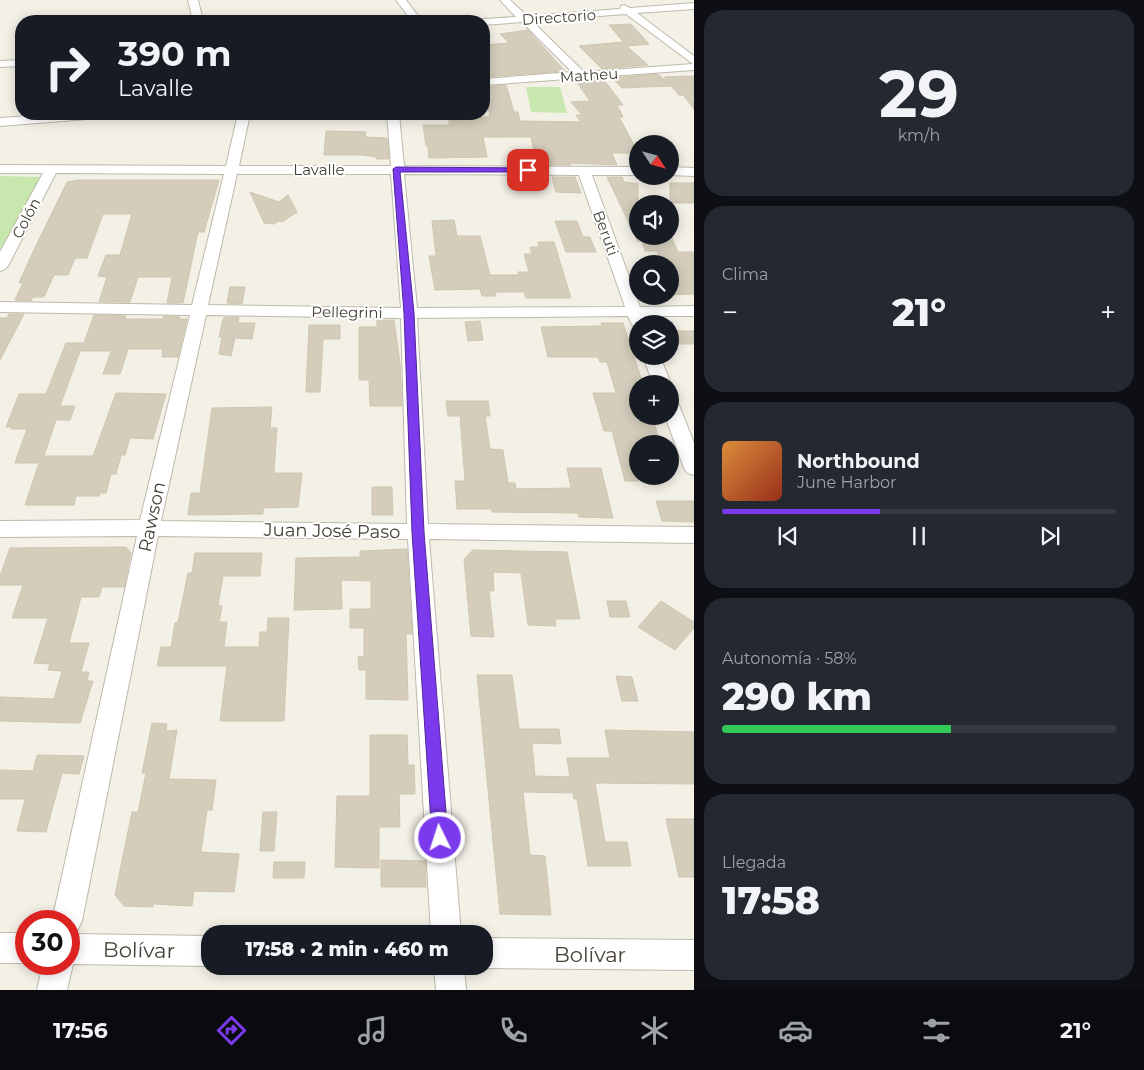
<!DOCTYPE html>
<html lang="es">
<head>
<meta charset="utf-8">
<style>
  body { margin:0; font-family:Montserrat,sans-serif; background:#242831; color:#f1f3f6; height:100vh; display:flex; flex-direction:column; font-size:19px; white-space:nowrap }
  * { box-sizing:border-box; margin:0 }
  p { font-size:16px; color:#9ea1a6 }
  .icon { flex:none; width:28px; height:28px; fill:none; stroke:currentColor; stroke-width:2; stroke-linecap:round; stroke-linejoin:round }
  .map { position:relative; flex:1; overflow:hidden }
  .side { display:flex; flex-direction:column; gap:10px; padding:10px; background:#0d0f14; width:450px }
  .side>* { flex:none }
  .hud { position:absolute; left:15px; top:15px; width:475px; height:105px; border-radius:20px; box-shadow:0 2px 12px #0003; background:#171b24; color:#f1f3f6; overflow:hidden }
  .needle { width:32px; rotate:126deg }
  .tools { position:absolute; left:629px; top:135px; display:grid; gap:10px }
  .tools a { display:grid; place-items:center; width:50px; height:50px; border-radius:50%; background:#171b24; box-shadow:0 2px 12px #0003; font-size:25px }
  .speed { position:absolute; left:15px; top:910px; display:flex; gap:10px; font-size:25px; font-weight:700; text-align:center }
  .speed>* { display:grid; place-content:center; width:65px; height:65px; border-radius:50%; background:#171b24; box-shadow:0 2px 12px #0003; line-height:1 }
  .speed .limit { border:8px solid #d22; background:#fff; color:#111 }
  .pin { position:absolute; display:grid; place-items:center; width:42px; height:42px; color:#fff; margin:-21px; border-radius:10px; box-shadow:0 2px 8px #0006 }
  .me { position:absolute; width:55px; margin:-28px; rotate:356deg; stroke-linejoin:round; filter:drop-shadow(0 0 4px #0008) }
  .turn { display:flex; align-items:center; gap:18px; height:105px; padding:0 20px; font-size:22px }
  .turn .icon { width:65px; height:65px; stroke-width:2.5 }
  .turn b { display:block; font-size:35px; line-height:42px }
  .big { font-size:38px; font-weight:800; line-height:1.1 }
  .side .widget { flex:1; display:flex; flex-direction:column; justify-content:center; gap:8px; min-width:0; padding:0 18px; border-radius:20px; background:#242831 }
  .side .dial { align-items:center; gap:0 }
  .dial b { font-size:65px; line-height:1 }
  .song { display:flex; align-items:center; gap:15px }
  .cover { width:60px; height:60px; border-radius:8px; background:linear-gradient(135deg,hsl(30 70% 55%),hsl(10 70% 35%)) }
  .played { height:5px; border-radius:2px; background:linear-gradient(90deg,#7c3aed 40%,#363941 40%) }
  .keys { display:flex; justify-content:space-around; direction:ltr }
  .heat { display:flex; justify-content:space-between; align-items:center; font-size:28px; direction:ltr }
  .charge { height:8px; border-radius:4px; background:linear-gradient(90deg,#34c759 58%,#363941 0) }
  .trip { position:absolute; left:201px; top:925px; width:292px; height:50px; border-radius:20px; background:#171b24; box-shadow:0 2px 12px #0003; font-weight:800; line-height:50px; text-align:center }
  .tabs { display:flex; height:80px; justify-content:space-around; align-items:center; background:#090b0e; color:#9ea1a6 }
  .tabs .icon { width:35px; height:35px }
  .tabs .selected { color:#7c3aed }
  .tabs b { font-size:22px; color:#f1f3f6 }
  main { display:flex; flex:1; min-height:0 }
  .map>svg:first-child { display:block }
  .green { fill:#c8e7af }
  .building { fill:#d4cdbc; stroke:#cfc6af }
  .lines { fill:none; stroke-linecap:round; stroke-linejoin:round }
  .minor-casing { stroke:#beb9a9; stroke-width:2 }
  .minor { fill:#fff; fill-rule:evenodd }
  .route { fill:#7c3aed; stroke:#51269a }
  .labels { text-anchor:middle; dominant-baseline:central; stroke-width:4; stroke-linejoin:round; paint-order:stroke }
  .far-street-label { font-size:15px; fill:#464135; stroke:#fff }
  .street-label { font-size:18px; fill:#464135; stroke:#fff }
  .near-street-label { font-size:21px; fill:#464135; stroke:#fff }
</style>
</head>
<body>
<main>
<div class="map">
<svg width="694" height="990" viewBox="0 0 694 990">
  <rect width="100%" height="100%" fill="#f3f0e6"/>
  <path class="green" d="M526 87H560L567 113 531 112Z
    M0 176 43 177 0 250Z"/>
  <path class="building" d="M631 24 649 44 627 46 609 25Z
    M528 30 565 71 484 77V45L509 43 500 34Z
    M622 42 648 65 602 69 579 46Z
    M658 74 671 86 664 77 694 76V109L683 95H679L671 86 622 88 612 78Z
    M604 80 623 105H617L623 117H619L635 147H632L635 153H612L617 165 570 163 571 165H548L547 161H536L531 137H483L487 157 429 158 428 146H426L423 125H449V120H459V117H490L484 87 506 85 514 112H518L520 121 581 122 576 115H582L571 102 590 101 576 81Z
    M326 131 366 132 365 137 387 138 389 159H376V157L362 155H324Z
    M552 177H575L581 193 556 192Z
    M607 177H622L624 182 638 184V242Z
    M78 180H219L204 232H198L183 303H167L172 277H138L130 302H99L107 277 98 276 106 255H120L132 214H103L87 258H75L68 275H54L44 297H33L31 301 15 300 23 283H19L32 254 67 182Z
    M670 183H694V203H670Z
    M250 192 279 202 288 195 297 212 282 222 279 221 274 224 264 223Z
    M454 220 457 236H480L490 275H519L518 272H529L524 254H532L530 247H539L538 242H554L571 298H526L524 292H495L496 296H482L480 289 435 290 429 256H436L432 221Z
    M555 221H577L583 237H590L596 252H566Z
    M640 236H671L678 252H694V294L670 295V263H661L657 251H645Z
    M230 287H245L242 304 227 303Z
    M9 314H24L0 360V318H7Z
    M94 315 126 316 125 319H163L164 316 180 317 179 319H187L178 357H162L163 349H128L120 374H103L111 351H81Z
    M225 317H239L238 323H255L252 339 235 338 231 356 219 354 222 337H219L223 319Z
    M377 320H394L400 363 402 406H370L369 380H359V327H377Z
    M480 321 483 340 468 341 465 322Z
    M601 323H623L643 384H638V416H652L658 436H656L658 444H638V481H625L612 431H604L593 393H616L607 362H600L598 357H548L541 327 602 326Z
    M309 325H340V339H323L320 392H306Z
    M673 331H694V344H679Z
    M66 343H83L60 406H75L70 420H56L44 456H93L116 393 166 394 153 439 130 438 125 455H121L116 474H111L106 493H100L99 496H76L74 505H25L39 463H15L27 429H11L12 427H6L19 394H46Z
    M446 401H488L490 416H485L490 449 503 450 508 483H515L516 489 571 488 567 468H601L613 518 579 517 578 513 492 512V509H457L455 481H465L460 416H448Z
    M272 407 270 428H277L274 473H302L298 507 263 508V514L188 515 191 493H200L212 408Z
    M372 487H392L393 515H372Z
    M656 501H694V522L662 521Z
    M126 547 131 553 124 587H102L99 597H81L69 643H89L81 672H89L87 681H93L80 723 0 721V697L54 699 62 671 48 670 50 664 34 663 48 618H12L23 585H0V576L10 548Z
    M407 549 412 634H406L408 700 366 699V670H359L358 656 364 657V628H350V609H371V581L341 580 342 609 294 610 296 558 360 557V551Z
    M473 550 567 552 580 619H555L556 626 528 625 521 573 493 572 494 591H489L494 637 471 636 464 559Z
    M195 553H262L260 576H223L218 605 222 606 219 622H227L224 647H259L260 632H267L268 618H289L284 721H220L227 666H157L161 647H171L175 623 178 622 188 573H192Z
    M607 601H626L630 617H610Z
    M661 601 694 622V628L675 650 638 627Z
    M477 675H512L519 729H559L561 744 532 743 535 776 570 777 567 758H610L605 730 694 732V784L595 783 605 842H627L631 866H588L577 799H574L573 793 523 792 530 855 545 856 551 915 500 914Z
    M616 676 632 677 638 701H622Z
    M152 723 167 724 166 731 177 730 169 779 216 780 212 810H207L201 852 239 854 234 892 194 891 192 906 153 904V907L124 906 115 895 132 812H138L146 773H142Z
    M370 735H407L408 765H414L415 794H399L400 827H379V868L335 867 337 796H370Z
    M37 755 84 756 79 774 62 773 46 832 17 831 25 799H0V770L33 771Z
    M263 812H277L274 851H260Z
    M666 819H694V877H679Z
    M381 860 425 861 426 887H381Z
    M274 862H305L304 878H273Z"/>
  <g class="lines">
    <g class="minor-casing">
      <path id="minor" d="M188 0H198L203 21H193Z
        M396 0H406L422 21H412Z
        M500 0H510L527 16 620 9 621 6 624 5 630 8 694 3V9L637 13 694 56V70L484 85V79L572 72 522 22 484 25V21H480L484 19 516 17ZM626 14 693 64 584 72 532 21Z
        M21 60V66L0 67V61Z
        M59 114H106L100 118 0 126V118Z
        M238 114H250L239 166H391L387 114H399L404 166 638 167V175H592L640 307 694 306V316H644L646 322 638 324V327L632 325 628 316 417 318 428 524 694 527V543L429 539 461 934H431L408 539 158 536 82 921 77 931 71 934 210 936V966L73 964 67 990H37L43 964H69V921H52L137 536 0 537V521L140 520 190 315 0 312V302L192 305 224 174 56 173 8 266 5 269 0 271V252L43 173H0V165L226 166ZM237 174H391L401 308 208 305ZM404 174 579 175 625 307 417 308ZM206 315 401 318 407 524 161 521Z
        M670 167 694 168V176L670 175Z
        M643 356H660L671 384 670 385 653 384Z
        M670 399 676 401 679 405 694 443V475L687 473 684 468 665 416H670Z
        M0 933H26V963H0Z
        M485 938 694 940V970L485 968 481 966H485Z
        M434 966H464L466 990H436Z"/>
    </g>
    <use href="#minor" class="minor"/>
  </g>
  <path class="route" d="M396 167 528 168 531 170 528 172H400L414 313 424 532 448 838 445 843 440 846 434 843 432 838 412 532 404 313 393 169Z"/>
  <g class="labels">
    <g class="far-street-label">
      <text transform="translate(559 17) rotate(-4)">Directorio</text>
      <text transform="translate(589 75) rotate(-4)">Matheu</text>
      <text x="319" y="169">Lavalle</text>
      <text transform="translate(26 218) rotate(-62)">Colón</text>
      <text transform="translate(606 233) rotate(70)">Beruti</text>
      <text transform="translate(347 312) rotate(1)">Pellegrini</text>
    </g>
    <g class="street-label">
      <text transform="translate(152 517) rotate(-78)">Rawson</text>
      <text transform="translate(332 531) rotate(1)">Juan José Paso</text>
    </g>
    <g class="near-street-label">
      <text transform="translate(139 950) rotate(1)">Bolívar</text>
      <text x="590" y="954">Bolívar</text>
    </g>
  </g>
</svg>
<div class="tools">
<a><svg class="needle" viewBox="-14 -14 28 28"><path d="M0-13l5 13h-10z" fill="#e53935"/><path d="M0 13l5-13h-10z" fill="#9ea1a6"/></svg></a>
<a><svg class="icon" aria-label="sound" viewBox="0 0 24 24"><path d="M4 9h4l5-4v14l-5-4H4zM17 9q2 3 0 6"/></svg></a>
<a><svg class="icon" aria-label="search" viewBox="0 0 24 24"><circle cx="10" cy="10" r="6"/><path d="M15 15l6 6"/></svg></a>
<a><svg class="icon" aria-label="layers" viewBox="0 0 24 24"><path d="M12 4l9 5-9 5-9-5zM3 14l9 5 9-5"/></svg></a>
<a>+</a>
<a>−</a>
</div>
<div class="speed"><div class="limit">30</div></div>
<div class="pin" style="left:528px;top:170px;background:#d93025"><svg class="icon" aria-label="arrive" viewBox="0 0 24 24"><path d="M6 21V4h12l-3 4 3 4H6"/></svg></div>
<svg class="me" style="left:440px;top:838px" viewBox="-20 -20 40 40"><circle r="17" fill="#7c3aed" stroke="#fff" stroke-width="3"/><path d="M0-11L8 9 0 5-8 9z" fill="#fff"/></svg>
<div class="trip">17:58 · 2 min · 460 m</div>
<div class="hud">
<div class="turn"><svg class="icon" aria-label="right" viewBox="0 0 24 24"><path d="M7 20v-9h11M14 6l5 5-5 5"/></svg><div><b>390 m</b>Lavalle</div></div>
</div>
</div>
<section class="side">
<div class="widget dial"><b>29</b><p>km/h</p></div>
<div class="widget"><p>Clima</p>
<div class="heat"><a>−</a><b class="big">21°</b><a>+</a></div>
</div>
<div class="widget">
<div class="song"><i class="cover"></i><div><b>Northbound</b><p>June Harbor</p></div></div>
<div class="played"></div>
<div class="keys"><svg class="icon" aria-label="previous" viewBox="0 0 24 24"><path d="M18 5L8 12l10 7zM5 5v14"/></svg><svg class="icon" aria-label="pause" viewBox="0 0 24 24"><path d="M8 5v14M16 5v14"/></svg><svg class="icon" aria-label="next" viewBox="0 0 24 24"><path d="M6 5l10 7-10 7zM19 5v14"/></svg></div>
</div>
<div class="widget"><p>Autonomía · 58%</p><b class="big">290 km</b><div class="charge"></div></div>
<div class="widget"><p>Llegada</p><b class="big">17:58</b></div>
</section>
</main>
<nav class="tabs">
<b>17:56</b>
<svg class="icon selected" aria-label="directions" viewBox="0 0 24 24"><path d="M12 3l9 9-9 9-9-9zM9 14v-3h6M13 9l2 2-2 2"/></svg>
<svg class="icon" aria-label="music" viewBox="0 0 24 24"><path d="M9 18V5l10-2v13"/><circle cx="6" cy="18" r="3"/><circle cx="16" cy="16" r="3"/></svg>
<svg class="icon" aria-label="phone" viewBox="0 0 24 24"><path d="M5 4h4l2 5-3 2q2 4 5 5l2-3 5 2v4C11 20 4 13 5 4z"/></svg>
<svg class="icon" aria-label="climate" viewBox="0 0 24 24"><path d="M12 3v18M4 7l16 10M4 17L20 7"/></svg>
<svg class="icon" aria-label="car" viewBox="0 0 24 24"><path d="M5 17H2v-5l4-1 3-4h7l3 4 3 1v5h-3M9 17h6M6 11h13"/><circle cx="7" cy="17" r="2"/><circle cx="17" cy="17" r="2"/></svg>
<svg class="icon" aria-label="filters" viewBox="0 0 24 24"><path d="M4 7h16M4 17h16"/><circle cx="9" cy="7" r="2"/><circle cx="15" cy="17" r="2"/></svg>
<b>21°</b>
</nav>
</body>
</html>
